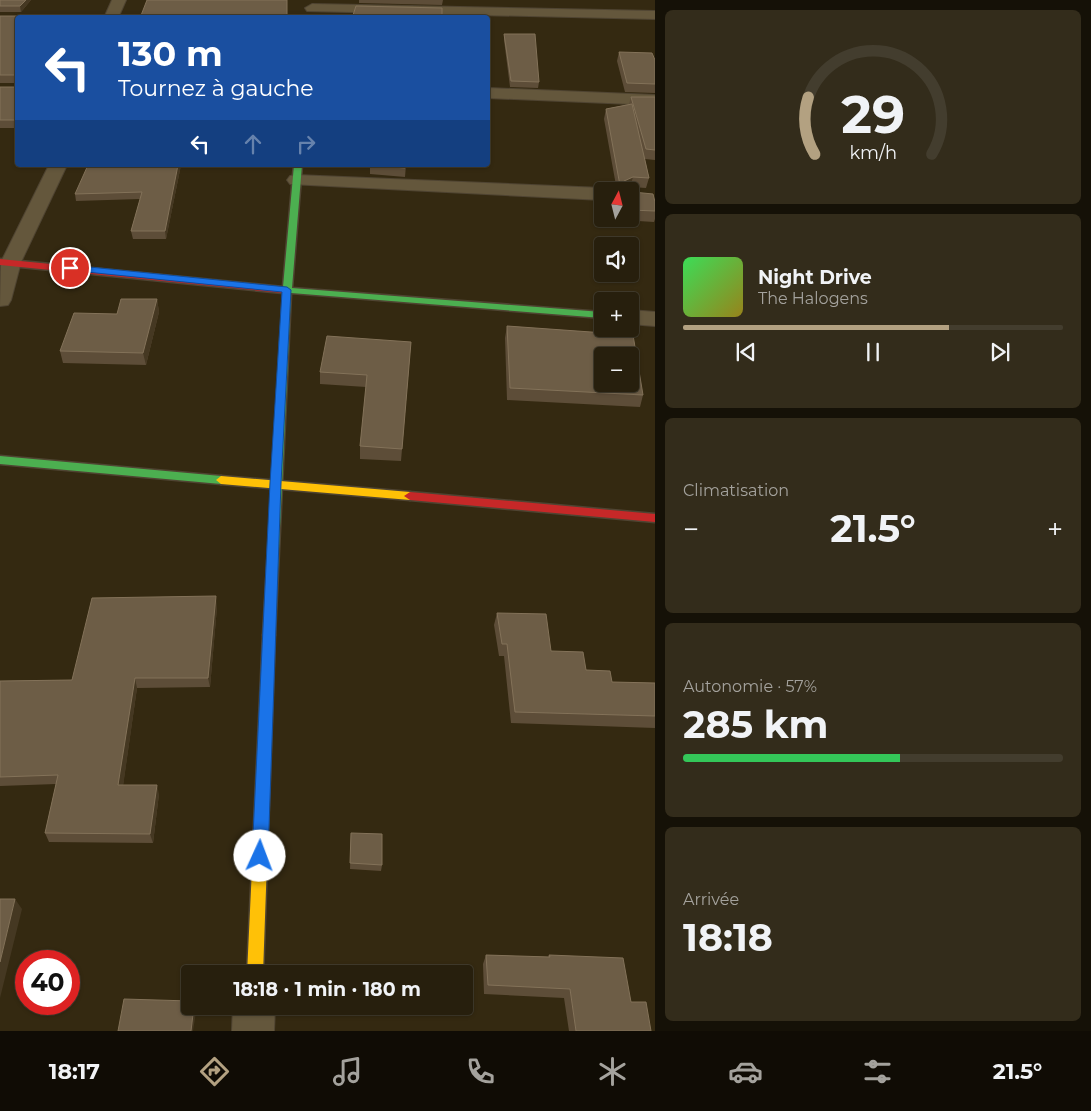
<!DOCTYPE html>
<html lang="fr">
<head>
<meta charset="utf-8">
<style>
  body { margin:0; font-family:Montserrat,sans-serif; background:#332c1b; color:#f1f3f6; height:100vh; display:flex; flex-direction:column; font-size:19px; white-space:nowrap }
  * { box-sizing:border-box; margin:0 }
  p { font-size:16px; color:#a4a29d }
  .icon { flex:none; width:28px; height:28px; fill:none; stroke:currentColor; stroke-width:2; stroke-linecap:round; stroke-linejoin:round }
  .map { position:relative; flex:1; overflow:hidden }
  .details { display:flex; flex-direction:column; gap:10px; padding:10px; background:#151107; width:436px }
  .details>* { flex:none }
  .guide { position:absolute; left:15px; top:15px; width:475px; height:152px; border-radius:5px; box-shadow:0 1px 4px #0004,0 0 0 1px #433d2e; background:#1a4fa0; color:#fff; overflow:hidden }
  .needle { width:32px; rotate:7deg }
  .controls { position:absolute; left:594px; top:182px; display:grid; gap:10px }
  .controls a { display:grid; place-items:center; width:45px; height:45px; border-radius:5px; background:#271f0d; box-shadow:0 1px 4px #0004,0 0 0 1px #433d2e; font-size:25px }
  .speed { position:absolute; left:15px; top:950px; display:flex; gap:10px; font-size:25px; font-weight:700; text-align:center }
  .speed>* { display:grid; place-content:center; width:65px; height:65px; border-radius:50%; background:#271f0d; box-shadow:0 1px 4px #0004,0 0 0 1px #433d2e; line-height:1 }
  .speed .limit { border:8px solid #d22; background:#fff; color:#111 }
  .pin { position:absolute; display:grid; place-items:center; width:42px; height:42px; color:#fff; margin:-21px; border:2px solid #fff; border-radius:50%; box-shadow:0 1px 5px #0007 }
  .me { position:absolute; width:55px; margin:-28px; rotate:2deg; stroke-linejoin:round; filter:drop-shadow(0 0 4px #0008) }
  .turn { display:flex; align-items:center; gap:18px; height:105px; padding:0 20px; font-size:22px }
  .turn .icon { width:65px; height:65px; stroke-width:2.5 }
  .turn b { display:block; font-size:35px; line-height:42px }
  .lanes { display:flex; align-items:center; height:48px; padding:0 20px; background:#0003; justify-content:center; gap:25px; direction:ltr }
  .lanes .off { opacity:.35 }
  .big { font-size:38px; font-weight:700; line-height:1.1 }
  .details .widget { flex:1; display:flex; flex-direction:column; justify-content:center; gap:8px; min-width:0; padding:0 18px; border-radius:8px; background:#332c1b }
  .details .dial { align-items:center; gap:0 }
  .dial svg { height:130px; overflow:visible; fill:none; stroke:#433d2e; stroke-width:7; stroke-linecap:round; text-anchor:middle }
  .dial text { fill:#f1f3f6; stroke:none }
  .song { display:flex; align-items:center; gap:15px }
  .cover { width:60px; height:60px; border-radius:8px; background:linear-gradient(135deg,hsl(130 70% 55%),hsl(50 70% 35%)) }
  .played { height:5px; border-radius:2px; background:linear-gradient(90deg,#b3a181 70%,#433d2e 70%) }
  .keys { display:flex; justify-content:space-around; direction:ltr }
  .heat { display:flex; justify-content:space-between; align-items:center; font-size:28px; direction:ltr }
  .charge { height:8px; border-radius:4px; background:linear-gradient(90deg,#34c759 57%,#433d2e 0) }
  .trip { position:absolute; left:181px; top:965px; width:292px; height:50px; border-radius:5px; background:#271f0d; box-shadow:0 1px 4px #0004,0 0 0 1px #433d2e; font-weight:700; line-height:50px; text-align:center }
  .tabs { display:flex; height:80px; justify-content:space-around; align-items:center; background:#100c05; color:#a4a29d }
  .tabs .icon { width:35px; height:35px }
  .tabs .active { color:#b3a181 }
  .tabs b { font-size:22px; color:#f1f3f6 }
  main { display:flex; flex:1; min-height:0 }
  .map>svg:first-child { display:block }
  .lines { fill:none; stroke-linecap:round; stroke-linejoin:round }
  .street-casing { stroke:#4f4432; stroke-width:2 }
  .fast-casing { stroke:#4f4432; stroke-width:3 }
  .slow-casing { stroke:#4f4432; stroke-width:3 }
  .jam-casing { stroke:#4f4432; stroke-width:3 }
  .street { fill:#64573c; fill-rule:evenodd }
  .fast { fill:#4caf50; fill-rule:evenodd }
  .slow { fill:#ffc107; fill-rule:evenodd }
  .jam { fill:#c62828; fill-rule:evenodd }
  .wall { fill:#5d4d38 }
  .shaded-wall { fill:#453822 }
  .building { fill:#6d5d46; stroke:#837259; fill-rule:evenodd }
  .route { fill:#1a73e8; stroke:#114b97 }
</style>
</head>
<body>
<main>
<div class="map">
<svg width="655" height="1031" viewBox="0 0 655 1031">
  <rect width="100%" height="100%" fill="#342911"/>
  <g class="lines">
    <g class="street-casing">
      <path id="street" d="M112 0H126L118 18H104Z
        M312 4 655 11V19L307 11 305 8Z
        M488 88 655 95V105L488 98Z
        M49 165H67L21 262 11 300 8 305 0 306 1 262Z
        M296 175 602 188 609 191H602V200L290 184 287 180 290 176Z
        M630 310 655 312V326L630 324Z
        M233 1006H275L274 1031H232Z"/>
    </g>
    <g class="fast-casing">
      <path id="fast" d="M294 165H302L292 288 602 312V318L291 293 275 635 273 639 269 640 265 639 263 635 283 292 279 290 283 287Z
        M0 456 221 476 226 480 221 484 0 464Z"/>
    </g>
    <g class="slow-casing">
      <path id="slow" d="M221 476 410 492 416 496 410 500 221 484 216 480Z
        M269 630 273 631 275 635 263 974H247L263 635 265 631Z"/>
    </g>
    <g class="jam-casing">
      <path id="jam" d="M0 259 283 287 287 290 283 293 0 265Z
        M410 492 655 514V522L410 500 404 496Z"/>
    </g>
    <use href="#street" class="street"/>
    <use href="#fast" class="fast"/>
    <use href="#slow" class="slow"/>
    <use href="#jam" class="jam"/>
  </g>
  <path class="wall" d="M0 0H31L21 12H0Z
    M359 0H443L442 5 359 3Z
    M0 16 18 18V128H0V87H17V83H0Z
    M504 34 539 82 538 88 510 87 504 40Z
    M619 52 655 60V93L625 92 617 61Z
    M631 97H655V160L645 159 649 178 646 188 632 187 633 192 655 202V219L654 222 622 220V219H630V191H617L604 119 606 109 629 104Z
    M181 165 166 239H133L131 231 140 199 76 201 75 194Z
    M370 165H406L405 177 370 174Z
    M157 299 159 312 146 365 63 363 60 351Z
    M507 326 643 395 640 407 507 400 505 338Z
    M411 342 401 461 360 459V446L366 387 320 384V372Z
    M217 607 210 687 137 688 123 785 159 794 153 843 49 842 45 833 56 784 0 786V681L72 680Z
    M497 613 551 651 586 670 612 682 655 683V728L511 723 504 656H499L494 625Z
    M351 833 382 865 381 871 350 869Z
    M486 955 548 957 549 955 631 1002 651 1031H569L564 998 484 994 483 964Z"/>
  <path class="shaded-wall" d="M26 0H31L21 12 20 6Z
    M178 165H181L166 239 165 231Z
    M633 177 630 187 624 181Z
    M157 299 159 312 146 365 143 353Z
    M216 596 217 607 210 687 208 678Z
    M135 678 137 688 122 794 118 785Z
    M157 785 159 794 153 843 150 834Z
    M15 899 22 909 0 998V962Z
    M194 1006H197L193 1031H191Z"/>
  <path class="building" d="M0 0H26L20 6H0Z
    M147 0H287V18H140Z
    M356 6 442 8V18H352Z
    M0 16H44L43 18H18V120H0V87H17V75H0Z
    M504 34H535L539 82 511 81Z
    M619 52 652 53 655 60V84L627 83Z
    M631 97H655V150L646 149Z
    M632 104 649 178 633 177 624 181 631 182 633 192 653 194 655 202V211L630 210V191H621L606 109Z
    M88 165H178L165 231H131L142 192 75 194Z
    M370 165H405V168Z
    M121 299H157L143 353 60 351 74 313 117 314Z
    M507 326 633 335 643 395 510 388ZM602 356H630V384H602Z
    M327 336 411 342 402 449 360 446 367 375 320 372Z
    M216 596 208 678H135L118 785H157L150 834 45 833 58 775 0 777V681L72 680 92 598Z
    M497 613 546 614 551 651 583 652 586 670 610 671 612 682 655 683V716L515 712 507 644H502Z
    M351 833 382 834V865L350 863Z
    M0 899H15L0 962Z
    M486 955 550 957 549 955 623 958 631 1002H646L651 1031H576L570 989 488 985Z
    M124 999 190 1001V1006H194L191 1031H118Z"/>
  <path class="route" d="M70 265 287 287 291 290 281 483 268 856 265 861 260 863 255 861 252 856 270 483 282 292 67 270V266Z"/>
</svg>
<div class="controls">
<a><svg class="needle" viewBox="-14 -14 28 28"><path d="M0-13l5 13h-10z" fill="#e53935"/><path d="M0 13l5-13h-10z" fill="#a4a29d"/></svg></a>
<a><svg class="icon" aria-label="sound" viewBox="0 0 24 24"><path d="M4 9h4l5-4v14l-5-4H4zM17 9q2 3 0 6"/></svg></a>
<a>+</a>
<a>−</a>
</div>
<div class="speed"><div class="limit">40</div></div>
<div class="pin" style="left:70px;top:268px;background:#d93025"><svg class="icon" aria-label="arrive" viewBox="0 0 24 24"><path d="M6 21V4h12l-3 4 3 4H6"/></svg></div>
<svg class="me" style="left:260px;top:856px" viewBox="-20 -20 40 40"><circle r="19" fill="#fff"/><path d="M0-13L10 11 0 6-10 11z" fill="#1a73e8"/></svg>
<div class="trip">18:18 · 1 min · 180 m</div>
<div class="guide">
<div class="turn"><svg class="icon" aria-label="left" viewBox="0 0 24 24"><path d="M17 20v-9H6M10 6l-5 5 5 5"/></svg><div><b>130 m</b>Tournez à gauche</div></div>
<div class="lanes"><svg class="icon" aria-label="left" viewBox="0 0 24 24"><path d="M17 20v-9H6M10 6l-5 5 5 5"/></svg><svg class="icon off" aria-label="ahead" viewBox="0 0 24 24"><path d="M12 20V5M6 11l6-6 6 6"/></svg><svg class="icon off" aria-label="right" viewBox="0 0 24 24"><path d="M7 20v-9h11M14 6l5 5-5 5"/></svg></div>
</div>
</div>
<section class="details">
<div class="widget dial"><svg viewBox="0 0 100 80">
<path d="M14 69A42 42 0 1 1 86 69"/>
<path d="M14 69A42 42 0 0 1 10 34" stroke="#b3a181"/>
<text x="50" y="56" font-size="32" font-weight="700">29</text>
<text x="50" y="72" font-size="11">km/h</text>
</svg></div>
<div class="widget">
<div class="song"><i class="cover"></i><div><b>Night Drive</b><p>The Halogens</p></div></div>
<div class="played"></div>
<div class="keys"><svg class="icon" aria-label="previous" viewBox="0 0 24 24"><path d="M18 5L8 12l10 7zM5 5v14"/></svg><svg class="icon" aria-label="pause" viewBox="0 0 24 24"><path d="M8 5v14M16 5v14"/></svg><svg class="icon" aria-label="next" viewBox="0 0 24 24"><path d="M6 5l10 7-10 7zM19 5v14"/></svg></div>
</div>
<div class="widget"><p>Climatisation</p>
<div class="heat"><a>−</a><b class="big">21.5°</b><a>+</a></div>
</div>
<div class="widget"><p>Autonomie · 57%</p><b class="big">285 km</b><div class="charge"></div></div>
<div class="widget"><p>Arrivée</p><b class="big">18:18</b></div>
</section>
</main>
<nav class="tabs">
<b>18:17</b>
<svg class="icon active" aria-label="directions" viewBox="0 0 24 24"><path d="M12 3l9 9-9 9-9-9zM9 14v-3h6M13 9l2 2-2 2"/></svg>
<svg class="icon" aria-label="music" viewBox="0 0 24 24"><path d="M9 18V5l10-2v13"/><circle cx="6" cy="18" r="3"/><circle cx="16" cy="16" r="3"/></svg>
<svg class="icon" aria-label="phone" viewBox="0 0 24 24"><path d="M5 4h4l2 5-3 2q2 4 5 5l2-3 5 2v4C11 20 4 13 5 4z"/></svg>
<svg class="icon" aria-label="climate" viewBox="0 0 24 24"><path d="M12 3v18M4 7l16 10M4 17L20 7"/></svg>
<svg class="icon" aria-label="car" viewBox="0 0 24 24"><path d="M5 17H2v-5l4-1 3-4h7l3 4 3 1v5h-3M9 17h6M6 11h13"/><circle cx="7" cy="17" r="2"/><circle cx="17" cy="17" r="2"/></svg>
<svg class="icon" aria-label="filters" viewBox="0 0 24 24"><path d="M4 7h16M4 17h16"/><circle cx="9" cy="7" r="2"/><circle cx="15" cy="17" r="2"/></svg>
<b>21.5°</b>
</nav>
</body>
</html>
